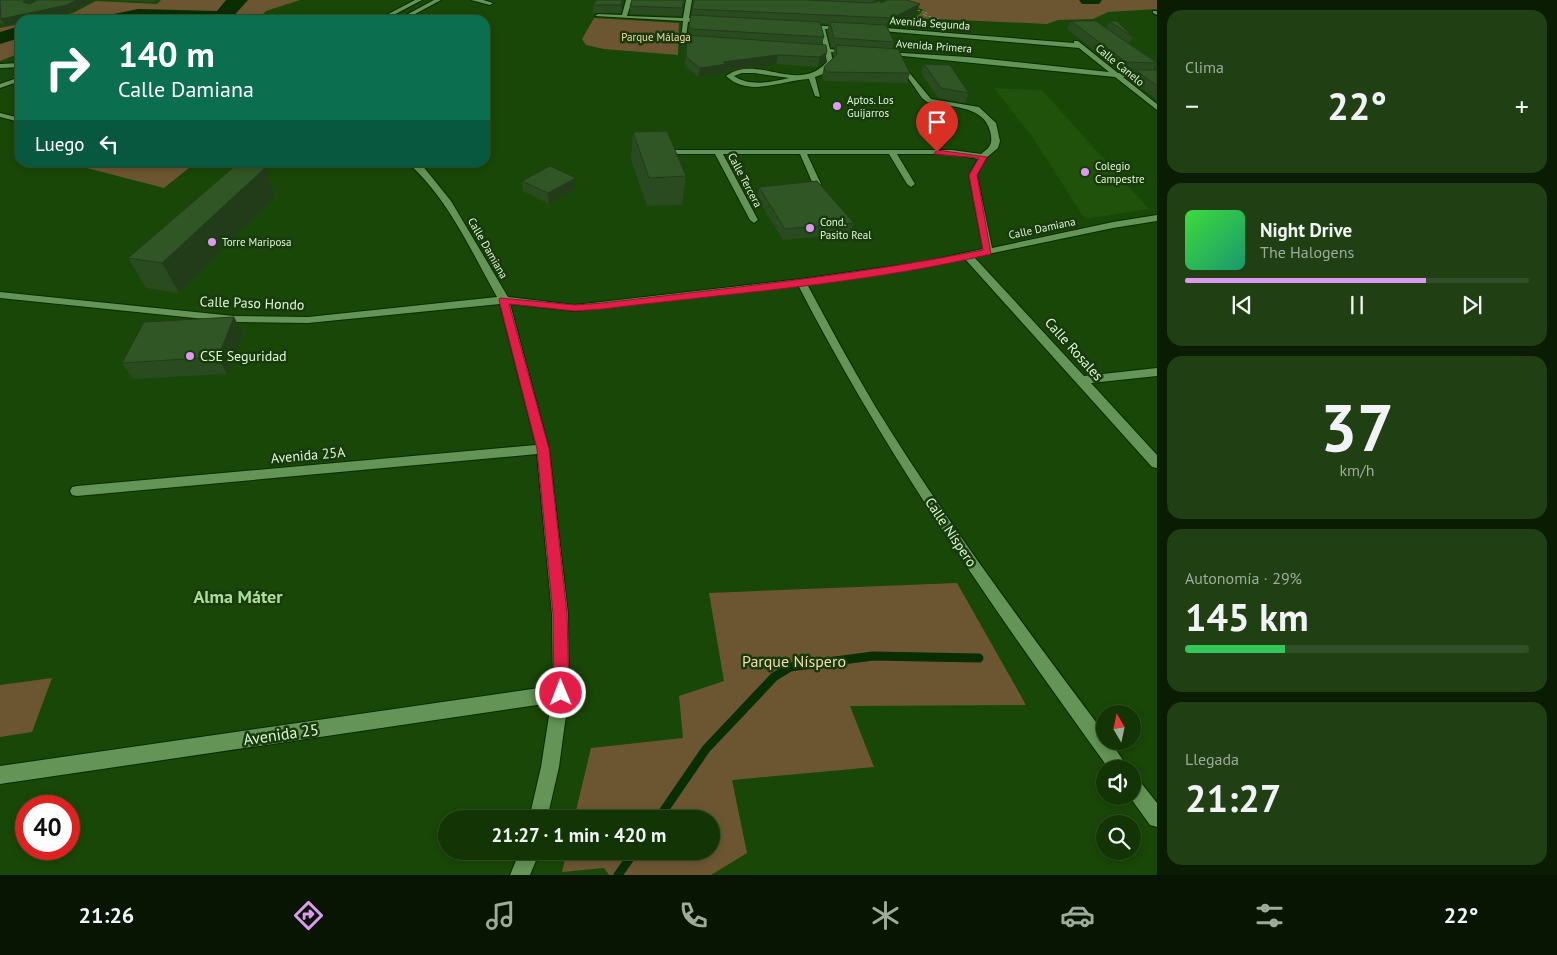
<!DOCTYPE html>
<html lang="es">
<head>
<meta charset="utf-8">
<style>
  body { margin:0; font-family:"PT Sans",sans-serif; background:#204013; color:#f1f3f6; height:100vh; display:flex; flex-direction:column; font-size:19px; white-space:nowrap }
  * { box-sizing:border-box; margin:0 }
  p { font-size:16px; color:#9dab9a }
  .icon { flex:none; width:28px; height:28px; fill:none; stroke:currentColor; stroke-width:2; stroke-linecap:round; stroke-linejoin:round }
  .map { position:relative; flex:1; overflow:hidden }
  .drawer { display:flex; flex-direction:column; gap:10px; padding:10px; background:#0a1d03; width:400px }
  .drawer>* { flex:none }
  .top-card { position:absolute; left:15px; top:15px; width:475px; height:152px; border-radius:15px; box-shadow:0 2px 8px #0003,0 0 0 1px #325027; background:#0b6e4f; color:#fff; overflow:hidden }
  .needle { width:32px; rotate:351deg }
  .controls { position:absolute; left:1096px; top:705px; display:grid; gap:10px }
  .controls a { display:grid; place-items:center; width:45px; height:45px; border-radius:50%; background:#133505; box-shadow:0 2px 8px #0003,0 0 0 1px #325027; font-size:25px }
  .speed { position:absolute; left:15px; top:795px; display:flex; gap:10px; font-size:25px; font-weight:700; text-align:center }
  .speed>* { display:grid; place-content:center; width:65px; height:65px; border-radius:50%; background:#133505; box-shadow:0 2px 8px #0003,0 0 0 1px #325027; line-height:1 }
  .speed .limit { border:8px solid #d22; background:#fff; color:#111 }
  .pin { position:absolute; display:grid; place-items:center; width:42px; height:42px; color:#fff; margin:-51px -21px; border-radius:50% 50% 50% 0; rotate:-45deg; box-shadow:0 0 5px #0007 }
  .pin .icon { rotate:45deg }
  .me { position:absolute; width:55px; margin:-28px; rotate:359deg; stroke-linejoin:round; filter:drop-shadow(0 0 4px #0008) }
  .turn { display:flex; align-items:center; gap:18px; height:105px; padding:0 20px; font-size:22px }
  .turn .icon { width:65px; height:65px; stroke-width:2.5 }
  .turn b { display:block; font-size:35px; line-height:42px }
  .then { display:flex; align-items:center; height:48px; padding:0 20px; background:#0003; gap:10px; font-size:19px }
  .big { font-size:38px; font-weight:700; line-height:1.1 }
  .drawer .card { flex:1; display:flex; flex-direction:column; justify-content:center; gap:8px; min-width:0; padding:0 18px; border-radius:15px; background:#204013 }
  .drawer .dial { align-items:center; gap:0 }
  .dial b { font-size:65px; line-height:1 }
  .song { display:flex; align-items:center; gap:15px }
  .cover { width:60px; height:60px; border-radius:8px; background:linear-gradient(135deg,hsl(120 70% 55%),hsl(160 70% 35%)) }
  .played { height:5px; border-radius:2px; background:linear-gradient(90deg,#de98f2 70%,#325027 70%) }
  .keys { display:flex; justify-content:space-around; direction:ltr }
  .heat { display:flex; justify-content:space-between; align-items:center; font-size:28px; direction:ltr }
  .charge { height:8px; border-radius:4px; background:linear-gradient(90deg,#34c759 29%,#325027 0) }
  .trip { position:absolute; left:438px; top:810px; width:282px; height:50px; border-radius:25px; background:#133505; box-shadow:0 2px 8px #0003,0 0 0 1px #325027; font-weight:700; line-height:50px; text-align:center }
  .menu { display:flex; height:80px; justify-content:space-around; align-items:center; background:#081502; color:#9dab9a }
  .menu .icon { width:35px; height:35px }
  .menu .on { color:#de98f2 }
  .menu b { font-size:22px; color:#f1f3f6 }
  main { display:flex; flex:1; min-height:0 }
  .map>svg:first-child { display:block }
  .built { fill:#20520b }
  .green { fill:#6c5632 }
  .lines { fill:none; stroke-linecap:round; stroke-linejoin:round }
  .stream { stroke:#092e00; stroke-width:9 }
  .river { fill:#092e00; fill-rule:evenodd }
  .minor-casing { stroke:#082a00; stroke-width:2 }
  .path { stroke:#769b69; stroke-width:1; stroke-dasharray:2 2; stroke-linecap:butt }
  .minor { fill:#649456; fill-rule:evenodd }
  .wall { fill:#2a4a20; fill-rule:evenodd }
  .shaded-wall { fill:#223c1a }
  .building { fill:#315625; stroke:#223c1a }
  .route { fill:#e11d48; stroke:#92132f }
  .poi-dot { fill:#de98f2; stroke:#183a0c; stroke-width:2 }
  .labels { text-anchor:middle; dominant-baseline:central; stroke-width:5; stroke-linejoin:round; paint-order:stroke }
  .far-street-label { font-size:11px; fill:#def8d6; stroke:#183a0c }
  .far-park-label { font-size:11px; fill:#fadcac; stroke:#183a0c }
  .far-poi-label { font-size:11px; fill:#def8d6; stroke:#183a0c; text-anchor:start }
  .street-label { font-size:14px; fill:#def8d6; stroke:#183a0c }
  .poi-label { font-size:14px; fill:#def8d6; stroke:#183a0c; text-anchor:start }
  .near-park-label { font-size:16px; fill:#fadcac; stroke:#183a0c }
  .near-street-label { font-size:16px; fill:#def8d6; stroke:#183a0c }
  .near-neighbourhood-label { font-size:18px; font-weight:bold; fill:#abde9c; stroke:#183a0c }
</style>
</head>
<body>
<main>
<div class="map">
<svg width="1157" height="875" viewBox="0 0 1157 875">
  <rect width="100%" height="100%" fill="#194707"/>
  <path class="built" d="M994 88 1042 90 1149 209 1085 219 1031 135Z"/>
  <path class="green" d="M161 0H300L266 11 257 20H38L73 13 96 1 157 4Z
    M895 0H1157V9L1108 12 1093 19 1058 20 1047 24 915 18 924 10Z
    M594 18 679 23 678 55 604 49 586 45 582 39Z
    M20 24V53L0 61V28Z
    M87 162H195V163L164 188 79 166Z
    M957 583 1026 705 850 706 874 767 732 780 747 853 711 875H609L604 868 562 872 567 851H711V819H574L591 748 683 738 679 696 724 681 709 593Z
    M52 678 32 732 0 737V685Z"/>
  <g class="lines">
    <path class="stream" d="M658 819 706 749 774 677 790 667 873 656 979 658
      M618 875 635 851"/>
    <path class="river" d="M226 0H248L230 20H101L104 16 138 9 217 11Z
      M1079 0H1102L1099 4H1082Z
      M20 26V38L0 44V32Z"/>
    <g class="minor-casing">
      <path id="minor" d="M415 0H422L384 20H377Z
        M434 0H441L404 20H397Z
        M471 0H483L493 3 490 5Z
        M626 0H632L627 16 683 18 686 0H692L689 18 696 20 688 22 686 37 706 43C699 47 688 43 681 39L683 21 595 16 598 14 622 15Z
        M1153 11H1157V15L1153 13Z
        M302 16 315 19 316 20 300 19Z
        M803 25 847 27 845 30 825 29 830 49 854 52 851 54 831 52 833 62 823 74 815 77 820 97 815 96 809 79C782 80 749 98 726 76 758 53 797 95 827 62L825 52 808 49 811 47 824 48 819 28H805ZM742 73H754L789 78C772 82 750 87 734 76Z
        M873 27 1074 43V41H1078L1118 73 1157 74V78L1123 77 1157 104V110L1115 77 883 54 886 52 968 57 1109 72 1079 48 871 30Z
        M20 63V67L0 68V64Z
        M907 70 931 99 979 107 996 123 1000 141 998 148 986 158 977 175 992 248 1113 222 1157 215V221L1113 228 974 257 1084 376 1157 368V376L1091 383 1157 455V468L1152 467 965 259 922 268 807 284C829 325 851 366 875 406 945 520 1025 627 1105 734V741H1110L1129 769H1109C996 613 886 456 798 285L575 311 510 304 549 449 568 614 569 693 559 767 547 819H529L541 767 551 703 0 784V766L553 686 552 614 537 454 77 496 72 495 70 491 72 487 77 486 536 445 500 304 308 323 234 322 0 298V292L234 316 308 317 497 297C471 251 448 198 407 162H417L422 165 451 201 508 297 575 305 801 279 922 262 983 249 969 175 978 159 952 154H897L915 184 911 187 907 184 889 154H807L821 184 817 187 813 184 800 154H723L758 220 754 223 750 220 715 154H665L661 152 665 150H952L981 154C991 147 993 143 990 131 984 105 948 107 927 102L922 98 904 72Z
        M20 77V81L0 88V84Z
        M0 113 20 118V122L0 117Z
        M1132 776 1138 779 1157 803V827L1150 825 1129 796H1132Z
        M520 851H540L530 875H510Z"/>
    </g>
    <path class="path" d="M914 9 927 13 923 15 940 19"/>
    <use href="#minor" class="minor"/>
  </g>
  <path class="wall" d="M0 0H94L71 12 34 20H20V23L5 26 0 23Z
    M104 0H156L153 2Z
    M597 0H624L621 13H593V5Z
    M685 0 681 16 630 14V6Z
    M694 0H874V3H881L917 11 889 26H887L894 42 892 49 910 73 907 83 824 81 822 76 824 67 834 57 833 54 835 47H831L827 31 829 24 820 23 824 37 822 44 825 61 818 67 776 64 725 71 724 73 698 77 685 66 687 35H688ZM824 1 873 3H872Z
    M1071 21 1106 28 1109 21 1133 37 1129 43 1157 62V64L1153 70H1157V100L1130 79 1134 72 1120 71 1067 29Z
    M924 64 969 93 965 103 938 98 921 73Z
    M633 132 686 176 682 205 647 206 631 160Z
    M265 168 275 197 179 293 146 288 128 258Z
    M522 181 576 188 549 204 523 191Z
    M759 187 854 223 850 234 783 240 757 198Z
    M234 317 243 334 227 374 133 379 122 363Z"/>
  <path class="shaded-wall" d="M26 0H39L26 9 23 2Z
    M77 0H94L71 12 34 20H20V23L5 26 1 19Z
    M622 0H624L621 13V5Z
    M920 4 917 11 889 26 892 18Z
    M827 52 825 61 818 67 820 57Z
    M778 55 776 64 725 71 724 73 698 77 700 68 723 62Z
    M265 168 275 197 179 293 162 263Z
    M576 178V188L549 204 548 193Z
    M234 317 243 334 227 374 218 357Z"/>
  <path class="building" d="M0 0H26L23 2 30 4 37 0H77L67 5 1 19Z
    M597 0H622L621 5H593Z
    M632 0H684L682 8 630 6Z
    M694 0H808L872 3 880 1 881 3 887 0H907L920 4 892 18 692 9Z
    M691 15 820 22 824 37 693 29 689 27Z
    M1071 21H1096L1157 63 1126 62Z
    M1109 21H1117L1133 37Z
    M830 22 886 25 894 42 834 38Z
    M687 35 826 45 827 52 820 57 778 55 723 62 726 64 700 68 686 57Z
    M836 45 898 49 910 73 826 72 824 67 837 54Z
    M924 64 950 65 969 93 941 88Z
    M1135 70H1157V86Z
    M667 131 686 176 649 178 633 132Z
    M236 165 265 168 162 263 128 258Z
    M550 166 576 178 548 193 522 181Z
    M817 181 854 223 785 229 759 187Z
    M234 317 218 357 122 363 144 322Z"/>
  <path class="route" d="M937 150 987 157 977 175 991 254C866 284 731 293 603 309L575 311 509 304 549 449 567 614 569 693 566 698 561 700 556 698 554 693 553 614 537 449 499 300 500 298 575 305 603 303C730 288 858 275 983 250L969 175 979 158 934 154Z"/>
  <g class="poi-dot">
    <circle cx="837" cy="106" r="5"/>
    <circle cx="1085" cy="172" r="5"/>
    <circle cx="810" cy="228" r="5"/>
    <circle cx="212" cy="242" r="5"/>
    <circle cx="190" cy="356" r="5"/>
  </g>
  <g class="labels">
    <g class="far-street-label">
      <text transform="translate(930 23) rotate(4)">Avenida Segunda</text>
      <text transform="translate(934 46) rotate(4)">Avenida Primera</text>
      <text transform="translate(1120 65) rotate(39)">Calle Canelo</text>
      <text transform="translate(745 180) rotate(62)">Calle Tercera</text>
      <text transform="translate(1042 228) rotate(-12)">Calle Damiana</text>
      <text transform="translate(488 248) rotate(60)">Calle Damiana</text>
    </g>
    <g class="far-park-label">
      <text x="656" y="37">Parque Málaga</text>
    </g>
    <g class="far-poi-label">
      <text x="847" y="100">Aptos. Los<tspan x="847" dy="13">Guijarros</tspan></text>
      <text x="1095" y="166">Colegio<tspan x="1095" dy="13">Campestre</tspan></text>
      <text x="820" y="222">Cond.<tspan x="820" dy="13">Pasito Real</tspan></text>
      <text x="222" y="242">Torre Mariposa</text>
    </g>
    <g class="street-label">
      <text transform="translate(252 303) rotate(2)">Calle Paso Hondo</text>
      <text transform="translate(1074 349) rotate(48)">Calle Rosales</text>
      <text transform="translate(308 455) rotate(-5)">Avenida 25A</text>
      <text transform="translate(951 532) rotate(56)">Calle Níspero</text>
    </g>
    <g class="poi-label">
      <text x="200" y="356">CSE Seguridad</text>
    </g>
    <g class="near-park-label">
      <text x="794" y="661">Parque Níspero</text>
    </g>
    <g class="near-street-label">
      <text transform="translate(281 734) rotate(-8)">Avenida 25</text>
    </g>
    <g class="near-neighbourhood-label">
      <text x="238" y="596">Alma Máter</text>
    </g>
  </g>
</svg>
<div class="controls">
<a><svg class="needle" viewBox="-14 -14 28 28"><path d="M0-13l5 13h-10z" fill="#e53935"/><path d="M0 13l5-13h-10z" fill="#9dab9a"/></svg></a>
<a><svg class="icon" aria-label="sound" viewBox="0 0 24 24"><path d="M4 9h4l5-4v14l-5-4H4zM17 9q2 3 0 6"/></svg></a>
<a><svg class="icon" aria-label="search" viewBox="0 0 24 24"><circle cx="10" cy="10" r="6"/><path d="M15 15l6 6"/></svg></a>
</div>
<div class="speed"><div class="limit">40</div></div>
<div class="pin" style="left:937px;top:152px;background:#d93025"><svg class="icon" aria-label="arrive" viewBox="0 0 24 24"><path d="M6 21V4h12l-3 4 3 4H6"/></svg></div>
<svg class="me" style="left:561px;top:693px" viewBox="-20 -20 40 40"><circle r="17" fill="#e11d48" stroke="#fff" stroke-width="3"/><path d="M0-11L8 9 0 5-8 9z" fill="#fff"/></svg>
<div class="trip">21:27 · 1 min · 420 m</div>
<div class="top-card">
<div class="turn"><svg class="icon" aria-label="right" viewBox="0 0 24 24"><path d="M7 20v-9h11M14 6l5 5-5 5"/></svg><div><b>140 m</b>Calle Damiana</div></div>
<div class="then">Luego<svg class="icon" aria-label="left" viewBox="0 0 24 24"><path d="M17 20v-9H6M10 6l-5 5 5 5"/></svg></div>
</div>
</div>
<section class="drawer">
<div class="card"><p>Clima</p>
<div class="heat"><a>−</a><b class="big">22°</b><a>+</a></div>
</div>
<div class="card">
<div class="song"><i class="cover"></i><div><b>Night Drive</b><p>The Halogens</p></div></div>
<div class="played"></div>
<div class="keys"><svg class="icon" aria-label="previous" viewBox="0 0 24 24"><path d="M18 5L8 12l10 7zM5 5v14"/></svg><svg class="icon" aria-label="pause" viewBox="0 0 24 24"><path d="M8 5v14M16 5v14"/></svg><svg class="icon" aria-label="next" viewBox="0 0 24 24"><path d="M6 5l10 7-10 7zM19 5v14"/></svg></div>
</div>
<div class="card dial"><b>37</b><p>km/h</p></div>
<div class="card"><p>Autonomía · 29%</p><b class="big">145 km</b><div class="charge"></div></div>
<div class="card"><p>Llegada</p><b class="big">21:27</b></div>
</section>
</main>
<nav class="menu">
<b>21:26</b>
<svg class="icon on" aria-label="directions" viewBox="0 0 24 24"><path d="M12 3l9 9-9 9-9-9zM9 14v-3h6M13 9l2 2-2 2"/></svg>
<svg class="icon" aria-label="music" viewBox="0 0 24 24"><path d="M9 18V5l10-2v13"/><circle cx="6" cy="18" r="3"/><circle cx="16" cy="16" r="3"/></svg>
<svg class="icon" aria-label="phone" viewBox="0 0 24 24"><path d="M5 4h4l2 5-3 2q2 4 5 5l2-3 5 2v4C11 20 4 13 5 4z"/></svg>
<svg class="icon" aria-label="climate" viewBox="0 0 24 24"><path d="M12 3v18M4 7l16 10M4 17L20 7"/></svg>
<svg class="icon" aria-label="car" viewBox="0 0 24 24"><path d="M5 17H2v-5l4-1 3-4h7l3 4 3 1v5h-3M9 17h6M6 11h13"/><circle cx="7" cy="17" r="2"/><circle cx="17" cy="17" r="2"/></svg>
<svg class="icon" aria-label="filters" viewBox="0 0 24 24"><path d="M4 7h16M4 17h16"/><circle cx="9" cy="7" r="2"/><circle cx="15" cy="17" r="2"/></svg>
<b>22°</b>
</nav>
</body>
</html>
